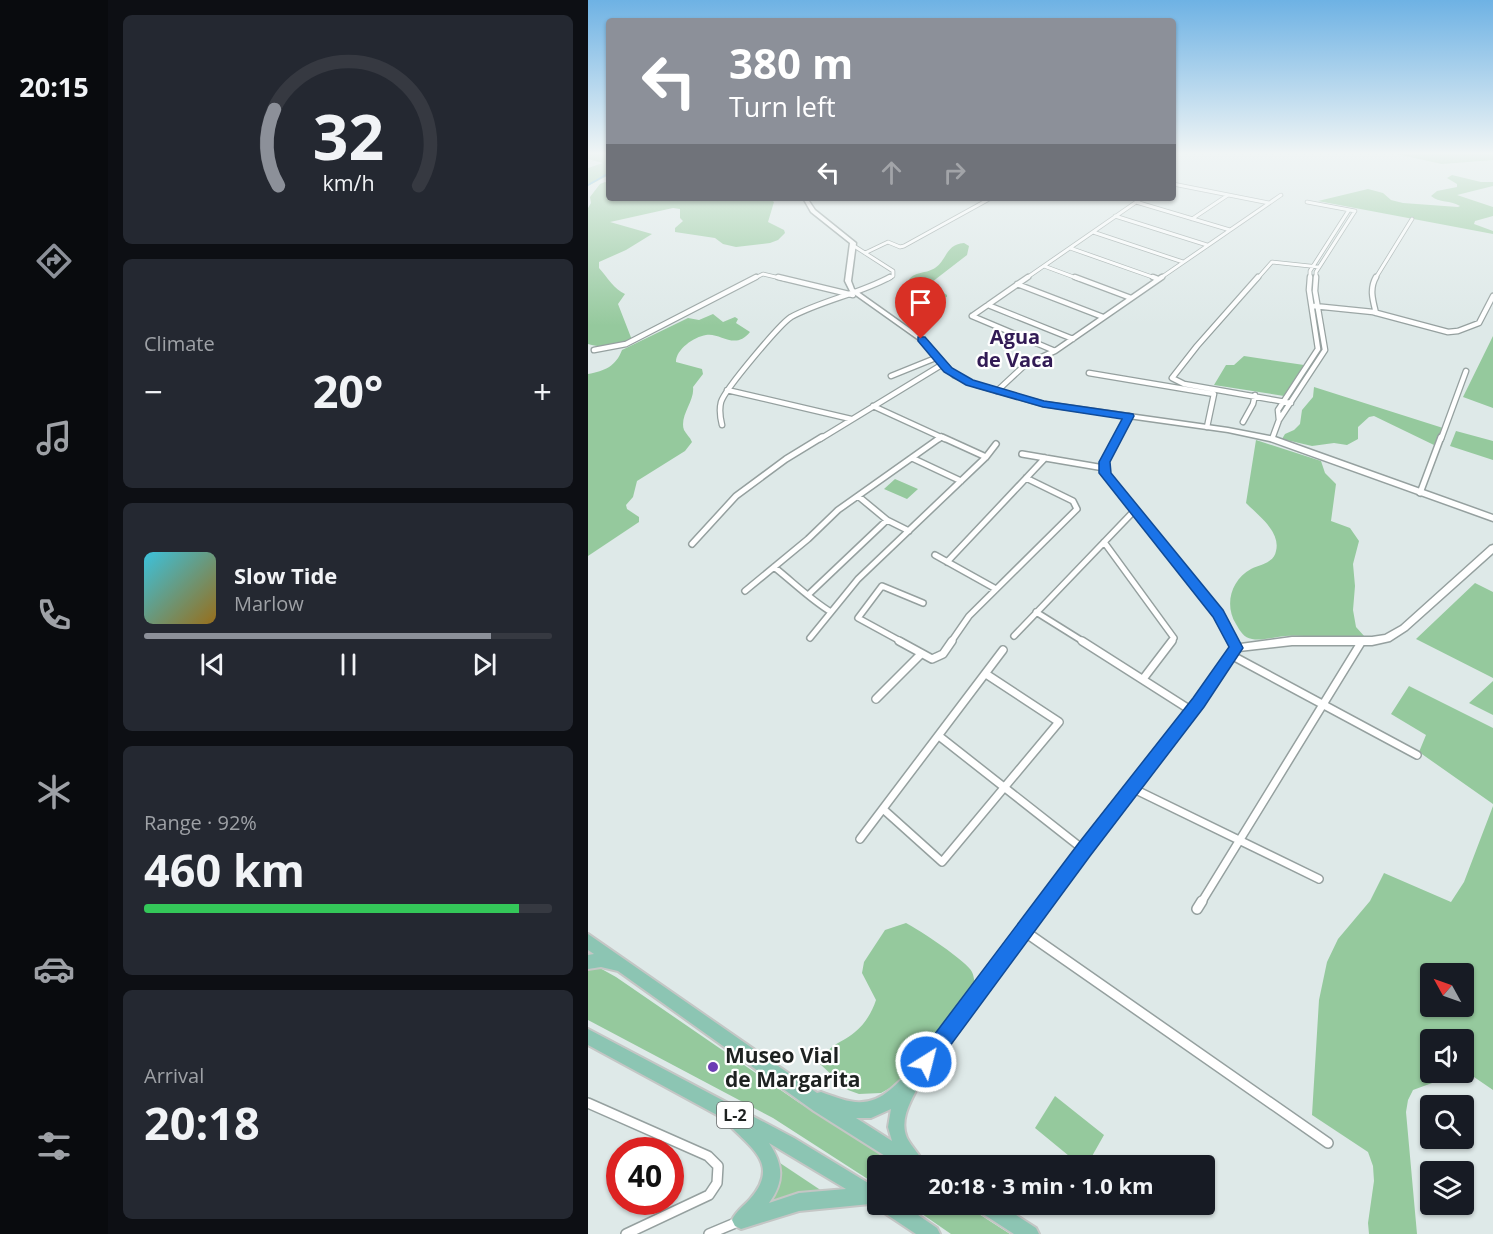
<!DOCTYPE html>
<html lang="en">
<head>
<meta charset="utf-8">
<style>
  body { margin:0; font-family:"Open Sans",sans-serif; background:#242831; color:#f1f3f6; height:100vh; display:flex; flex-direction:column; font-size:22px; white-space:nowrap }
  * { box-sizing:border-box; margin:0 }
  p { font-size:20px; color:#9ea1a6 }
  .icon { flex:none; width:33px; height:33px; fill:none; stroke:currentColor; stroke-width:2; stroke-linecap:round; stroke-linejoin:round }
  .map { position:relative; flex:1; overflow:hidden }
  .side { display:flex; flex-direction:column; gap:15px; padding:15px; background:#0d0f14; width:480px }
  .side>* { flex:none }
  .banner { position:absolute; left:18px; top:18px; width:570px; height:183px; border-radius:6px; box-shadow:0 2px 4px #0004; background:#8c9099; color:#fff; overflow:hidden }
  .needle { width:39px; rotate:310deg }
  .fabs { position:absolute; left:832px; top:963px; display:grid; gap:12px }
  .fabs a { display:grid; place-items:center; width:54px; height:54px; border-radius:6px; background:#171b24; box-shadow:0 2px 4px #0004; font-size:30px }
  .speed { position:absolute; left:18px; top:1137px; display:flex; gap:12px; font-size:30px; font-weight:700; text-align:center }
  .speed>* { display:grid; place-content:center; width:78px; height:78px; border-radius:50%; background:#171b24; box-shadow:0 2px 4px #0004; line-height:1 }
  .speed .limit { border:9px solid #d22; background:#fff; color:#111 }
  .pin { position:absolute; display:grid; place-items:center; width:51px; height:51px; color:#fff; margin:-62px -26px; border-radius:50% 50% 50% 0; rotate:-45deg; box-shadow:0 0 6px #0007 }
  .pin .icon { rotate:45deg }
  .me { position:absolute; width:66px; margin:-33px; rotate:36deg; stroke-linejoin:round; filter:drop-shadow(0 0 4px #0008) }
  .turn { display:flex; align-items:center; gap:21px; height:126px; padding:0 24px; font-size:27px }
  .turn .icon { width:78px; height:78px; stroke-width:2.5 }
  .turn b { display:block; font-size:42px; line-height:51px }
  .lanes { display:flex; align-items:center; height:57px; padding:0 24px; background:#0003; justify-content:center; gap:30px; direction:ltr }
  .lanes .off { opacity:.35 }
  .big { font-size:45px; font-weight:700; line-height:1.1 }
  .side .card { flex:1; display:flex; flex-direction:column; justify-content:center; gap:9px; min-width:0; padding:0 21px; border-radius:9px; background:#242831 }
  .side .dial { align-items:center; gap:0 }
  .dial svg { height:156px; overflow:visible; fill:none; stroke:#363941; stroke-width:7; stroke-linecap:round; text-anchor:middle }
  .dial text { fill:#f1f3f6; stroke:none }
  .song { display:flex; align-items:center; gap:18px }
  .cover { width:72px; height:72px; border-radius:9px; background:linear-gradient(135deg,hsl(190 70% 55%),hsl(40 70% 35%)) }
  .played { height:6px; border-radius:3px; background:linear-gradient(90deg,#8c9099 85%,#363941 85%) }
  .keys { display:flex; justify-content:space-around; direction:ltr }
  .heat { display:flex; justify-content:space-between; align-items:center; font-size:33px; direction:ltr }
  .charge { height:9px; border-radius:4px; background:linear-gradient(90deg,#34c759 92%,#363941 0) }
  .trip { position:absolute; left:279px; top:1155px; width:348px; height:60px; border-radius:6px; background:#171b24; box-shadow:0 2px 4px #0004; font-weight:700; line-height:60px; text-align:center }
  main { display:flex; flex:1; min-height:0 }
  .tab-bar { display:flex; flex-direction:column; width:108px; justify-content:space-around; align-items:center; background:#090b0e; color:#9ea1a6 }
  .tab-bar .icon { width:42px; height:42px }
  .tab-bar .current { color:#8c9099 }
  .tab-bar b { font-size:27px; color:#f1f3f6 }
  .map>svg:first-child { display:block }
  .green { fill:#95c99d; fill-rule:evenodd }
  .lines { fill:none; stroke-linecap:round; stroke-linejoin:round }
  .stream { stroke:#58afdd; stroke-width:1.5 }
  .street-far4-casing { stroke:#95a09f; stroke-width:4.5 }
  .street-far3-casing { stroke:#95a09f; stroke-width:7 }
  .street-far2-casing { stroke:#95a09f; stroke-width:8 }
  .street-far1-casing { stroke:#95a09f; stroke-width:10 }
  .street-casing { stroke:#95a09f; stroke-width:12 }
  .secondary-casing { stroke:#95a09f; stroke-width:3 }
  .primary-casing { stroke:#c4c6c5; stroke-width:4 }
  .street-far4 { stroke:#fff; stroke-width:3 }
  .street-far3 { stroke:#fff; stroke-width:4.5 }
  .street-far2 { stroke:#fff; stroke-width:5 }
  .street-far1 { stroke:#fff; stroke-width:7 }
  .street { stroke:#fff; stroke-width:9 }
  .secondary { fill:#fff; fill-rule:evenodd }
  .primary { fill:#8cc5b3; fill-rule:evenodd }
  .route { fill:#1a73e8; stroke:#114b97; stroke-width:1.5 }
  .poi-dot { fill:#6c3cb4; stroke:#fff; stroke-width:2 }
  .labels { text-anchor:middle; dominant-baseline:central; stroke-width:4.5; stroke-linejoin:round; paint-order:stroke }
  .shield { fill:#fff; stroke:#626464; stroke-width:1.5 }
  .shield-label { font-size:16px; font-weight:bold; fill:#1e2221 }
  .far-district-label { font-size:20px; font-weight:bold; fill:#321b55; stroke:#fff }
  .near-poi-label { font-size:21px; font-weight:bold; fill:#1e2221; stroke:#fff; text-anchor:start }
</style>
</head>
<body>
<main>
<nav class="tab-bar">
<b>20:15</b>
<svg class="icon current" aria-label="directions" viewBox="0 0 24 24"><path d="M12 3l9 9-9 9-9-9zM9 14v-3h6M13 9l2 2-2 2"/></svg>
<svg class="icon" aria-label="music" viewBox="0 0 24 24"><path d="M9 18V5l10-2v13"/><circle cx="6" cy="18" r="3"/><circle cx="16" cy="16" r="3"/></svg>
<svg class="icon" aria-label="phone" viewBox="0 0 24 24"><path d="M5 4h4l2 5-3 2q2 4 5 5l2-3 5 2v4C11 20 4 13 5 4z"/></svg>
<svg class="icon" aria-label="climate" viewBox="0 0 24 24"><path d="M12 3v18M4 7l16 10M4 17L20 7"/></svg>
<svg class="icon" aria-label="car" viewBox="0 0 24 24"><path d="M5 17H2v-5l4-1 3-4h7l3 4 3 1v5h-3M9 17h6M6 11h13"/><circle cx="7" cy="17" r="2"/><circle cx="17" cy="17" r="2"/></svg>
<svg class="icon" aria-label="filters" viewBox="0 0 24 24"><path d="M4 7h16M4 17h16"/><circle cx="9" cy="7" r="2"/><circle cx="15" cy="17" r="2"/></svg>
</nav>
<section class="side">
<div class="card dial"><svg viewBox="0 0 100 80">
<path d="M14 69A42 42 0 1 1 86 69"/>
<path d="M14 69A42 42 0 0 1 12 30" stroke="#8c9099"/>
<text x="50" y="56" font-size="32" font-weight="700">32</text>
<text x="50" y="72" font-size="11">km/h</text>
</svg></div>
<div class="card"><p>Climate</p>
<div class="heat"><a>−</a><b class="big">20°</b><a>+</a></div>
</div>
<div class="card">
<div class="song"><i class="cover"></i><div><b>Slow Tide</b><p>Marlow</p></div></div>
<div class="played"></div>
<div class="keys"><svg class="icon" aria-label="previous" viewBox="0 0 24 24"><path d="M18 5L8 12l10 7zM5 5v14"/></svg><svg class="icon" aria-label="pause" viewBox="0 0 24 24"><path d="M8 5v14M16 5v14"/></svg><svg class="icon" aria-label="next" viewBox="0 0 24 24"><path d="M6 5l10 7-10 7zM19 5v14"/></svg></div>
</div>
<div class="card"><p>Range · 92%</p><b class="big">460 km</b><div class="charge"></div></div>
<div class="card"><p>Arrival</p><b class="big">20:18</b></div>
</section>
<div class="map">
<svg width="905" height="1234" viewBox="0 0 905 1234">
  <rect width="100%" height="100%" fill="#dee9e8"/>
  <path class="green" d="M0 153H21V175L0 186V168L15 163 0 159Z
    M804 153H905V160L854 164Z
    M864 175 893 182H905V186L869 195 905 207V216L887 221 886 224 905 231V234L730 201 780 189 795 193 803 200 815 203 870 207 872 206C863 200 851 203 843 196L849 191 869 187V184L859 178Z
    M17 182 21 183V198H181L186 202 180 222 196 230 197 233 190 240 182 243 148 247 135 244 127 238 87 232V228L95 221 92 218V209L85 208 22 222 64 234 38 250 11 262V268C19 277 27 290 37 294L30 304 44 340C29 345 16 349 0 344V208L3 203 2 197 12 184Z
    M376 243 381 246 379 255 344 282V286L359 295V297L350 299 335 294H326L325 287 320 281C326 271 338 274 347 268 359 260 358 244 376 243Z
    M125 314 135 322 147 317 150 319 148 323 162 332C147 351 132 332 118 335 106 337 88 349 88 362L114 369 115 374 105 387C107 401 91 416 96 430 98 434 102 437 104 442L97 451 49 481 45 497 38 505 39 509 51 517V522L0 556V374C17 371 28 366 34 350L100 318 111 320Z
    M905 336V408L875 397Z
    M656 356 716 365 696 396 626 385 638 365H646Z
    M726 387 855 428 846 445 786 416 781 417 770 427V439L759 445 746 443 724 446 694 439 697 434 706 430 712 424 714 410 725 397Z
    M868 431 905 441V460L862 446Z
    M668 440 733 461 737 473 748 484 743 521 762 528 771 541 765 564 767 586 765 610 768 627 777 637 775 640C749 638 722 635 697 636 686 637 674 641 664 639 656 638 652 631 648 624 636 605 643 580 663 569 672 565 686 563 688 551 693 532 670 515 658 503Z
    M307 479 330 489 319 499 296 489Z
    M887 583 905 592V678L828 639Z
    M905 681V715L881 703Z
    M821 686 905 728V804L831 752 838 735 803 714Z
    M905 806V1090L886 1077 863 1073 855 1079 825 1090 820 1100 818 1112 829 1234H781L780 1223 786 1181 785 1166 780 1152 724 1115 731 1000 739 962 750 939 782 901 796 873 863 902 876 882ZM843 974H876V1006H843ZM843 1040H876V1072H843Z
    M318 923C330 929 380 962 384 972 387 978 386 985 387 991L321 1074 313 1082 293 1093 271 1094 260 1090 232 1064C243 1041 250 1046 267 1032 277 1024 284 1012 288 1000L274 973 276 962 297 930Z
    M10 967 28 977 210 1102 311 1165 290 1166 289 1185 185 1118 0 1020V968Z
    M467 1096 516 1135 499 1165H492L447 1128Z
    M191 1163H192L234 1191 179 1207Z
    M321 1205H377L422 1234H363Z"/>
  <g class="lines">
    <path class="stream" d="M0 185 21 173"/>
    <g class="street-far4-casing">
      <path id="street-far4" d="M585 184 681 203
        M548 202 642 230
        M719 202 767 211 728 272V279
        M527 216 619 245
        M604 219 640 195
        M505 232 595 262
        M266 246 305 271V276L300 279
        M482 248 570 279
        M277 253 300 242 312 247 316 246 403 198
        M456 266 491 279
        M165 279 175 274 196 279
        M437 279 554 198
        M571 279 693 195
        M669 279 684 262 731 267
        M722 279V271L761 210
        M787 279 824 219"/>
    </g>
    <g class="street-far3-casing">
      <path id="street-far3" d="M190 277 265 295
        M487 277 543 298
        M565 277 570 279
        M670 277 609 346 584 378 596 384 703 403
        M429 284 515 317
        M400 305 485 339
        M726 306 785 312 860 332 870 331 891 323 905 296
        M788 313C785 301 781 289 788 277
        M384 316 440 277
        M384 316 467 351
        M6 350 38 344 168 277
        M501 373 626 394 619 427
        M303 376 350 357
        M139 390 263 419
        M409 391 438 364 467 351 574 277
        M285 406 357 439
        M691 420 690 410 730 349 721 290 722 277
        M655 422 665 404 667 395
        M134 425C132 417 131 410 133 402 137 389 192 324 203 317 235 300 271 294 302 277
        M232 439 355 364
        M351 439 353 437
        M529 439 541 416
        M684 439 691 420 737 350 727 291 728 277
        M853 439 878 371"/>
    </g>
    <g class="street-far2-casing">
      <path id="street-far2" d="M354 437 398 457
        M530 437 517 462V473L630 614 645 642
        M434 454 516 468
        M324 458 373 481
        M832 493 853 437
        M270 496 299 520 321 531
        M516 542 586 638 583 642
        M104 544 148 496 198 459 234 437
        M347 555 408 589
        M359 562 457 458
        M186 567C205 582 223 600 243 612
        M157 591 220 539 250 510 353 437
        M221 594 299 520
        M448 612 496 642
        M426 636 546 511
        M222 638 270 579 398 457 408 444
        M314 642 270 618 294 586 335 603
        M363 642 381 616 489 509 485 501 438 478"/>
    </g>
    <g class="street-far1-casing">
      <path id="street-far1" d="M311 641 344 659 355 654 364 641
        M494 641 604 711
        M644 641 648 648
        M643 655 829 755
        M555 679 584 641
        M288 699 333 654
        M351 736 496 850
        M544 788 731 879
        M295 809 354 862 471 722 398 674
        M272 839 415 650
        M613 903 774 641"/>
    </g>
    <g class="street-casing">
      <path id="street" d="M609 909 614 901
        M436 931 740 1143
        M0 1103 120 1156 130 1166 129 1183 121 1195 38 1234
        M121 1234 152 1221"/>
    </g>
    <g class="secondary-casing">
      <path id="secondary" d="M215 198H219L227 210 268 243 263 281 266 289 335 338 369 375 393 385 456 402 640 428 687 437 905 515V521L682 441 640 432 455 406 389 387 365 377 331 340 262 291 257 281 262 243 223 212Z
        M905 545V553L819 630 802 641 784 645H704L651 651 613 706 500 854 330 1085 325 1087 320 1085 318 1080 320 1075 492 846 607 700 645 645 704 637H784L797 635 813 626 902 546Z"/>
    </g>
    <g class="primary-casing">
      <path id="primary" d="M0 934 229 1093 233 1092C260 1102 279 1110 303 1089 310 1083 316 1076 325 1072L331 1074 333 1080C326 1097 310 1117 319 1138 324 1148 333 1155 337 1166H313L226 1111 30 971 13 967 0 969V955L6 954 0 950ZM303 1109 300 1127 304 1141 268 1118H283Z
        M0 1029 206 1138 290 1189V1204H314L349 1228 352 1234H328L292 1210 291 1207 282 1204 211 1211 153 1229 147 1226 144 1220C148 1211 156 1206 162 1199 191 1166 166 1150 142 1126L140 1121 0 1045ZM181 1143 258 1189 211 1193 181 1203C197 1181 195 1164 181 1143Z
        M387 1204H411L448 1228 451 1234H426L389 1210Z"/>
    </g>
    <use href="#street-far4" class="street-far4"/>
    <use href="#street-far3" class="street-far3"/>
    <use href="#street-far2" class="street-far2"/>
    <use href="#street-far1" class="street-far1"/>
    <use href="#street" class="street"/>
    <use href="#secondary" class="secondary"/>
    <use href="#primary" class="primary"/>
  </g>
  <linearGradient id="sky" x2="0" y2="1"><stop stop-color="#6eb2e4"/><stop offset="0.47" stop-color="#f0f5f5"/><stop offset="1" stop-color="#f0f5f5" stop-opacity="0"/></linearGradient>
  <rect width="905" height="326" fill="url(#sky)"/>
  <path class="route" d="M330 337H337L364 368 385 380 456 401 545 414 546 416 522 462 523 473 635 610 655 648 616 707 502 856 345 1069 338 1072 331 1069 328 1062 331 1055 490 844 605 698 641 647 625 617 511 473V462L534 419 455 407 378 385 356 372 330 341Z"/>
  <circle class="poi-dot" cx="125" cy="1067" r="6"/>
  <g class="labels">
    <rect class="shield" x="129" y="1102" width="36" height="26" rx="4.5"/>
    <g class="shield-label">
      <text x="147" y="1115">L-2</text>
    </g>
    <g class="far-district-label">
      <text x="427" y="336">Agua<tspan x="427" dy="23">de Vaca</tspan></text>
    </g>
    <g class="near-poi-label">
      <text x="137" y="1055">Museo Vial<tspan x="137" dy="24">de Margarita</tspan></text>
    </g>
  </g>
</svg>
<div class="fabs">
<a><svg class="needle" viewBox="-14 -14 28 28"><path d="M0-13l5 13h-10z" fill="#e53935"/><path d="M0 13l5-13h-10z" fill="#9ea1a6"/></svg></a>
<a><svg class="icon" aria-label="sound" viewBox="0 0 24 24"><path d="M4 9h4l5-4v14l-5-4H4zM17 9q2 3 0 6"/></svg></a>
<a><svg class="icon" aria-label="search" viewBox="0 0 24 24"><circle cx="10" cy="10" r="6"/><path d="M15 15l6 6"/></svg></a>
<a><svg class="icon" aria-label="layers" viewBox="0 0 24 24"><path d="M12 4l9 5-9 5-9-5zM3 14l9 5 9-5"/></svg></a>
</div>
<div class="speed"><div class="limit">40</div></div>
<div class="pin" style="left:333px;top:339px;background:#d93025"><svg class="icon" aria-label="arrive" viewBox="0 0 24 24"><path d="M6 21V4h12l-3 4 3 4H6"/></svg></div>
<svg class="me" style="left:338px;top:1062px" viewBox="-20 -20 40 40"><circle r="17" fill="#1a73e8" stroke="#fff" stroke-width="3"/><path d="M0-11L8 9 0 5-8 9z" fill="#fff"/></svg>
<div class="trip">20:18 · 3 min · 1.0 km</div>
<div class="banner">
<div class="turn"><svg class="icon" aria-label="left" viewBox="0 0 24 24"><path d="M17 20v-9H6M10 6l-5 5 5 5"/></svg><div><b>380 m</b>Turn left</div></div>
<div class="lanes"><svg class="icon" aria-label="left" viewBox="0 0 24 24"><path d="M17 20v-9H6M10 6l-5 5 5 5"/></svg><svg class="icon off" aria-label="ahead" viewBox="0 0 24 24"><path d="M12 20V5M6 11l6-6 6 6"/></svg><svg class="icon off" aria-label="right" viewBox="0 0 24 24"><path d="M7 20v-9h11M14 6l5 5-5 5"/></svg></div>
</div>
</div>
</main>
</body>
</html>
